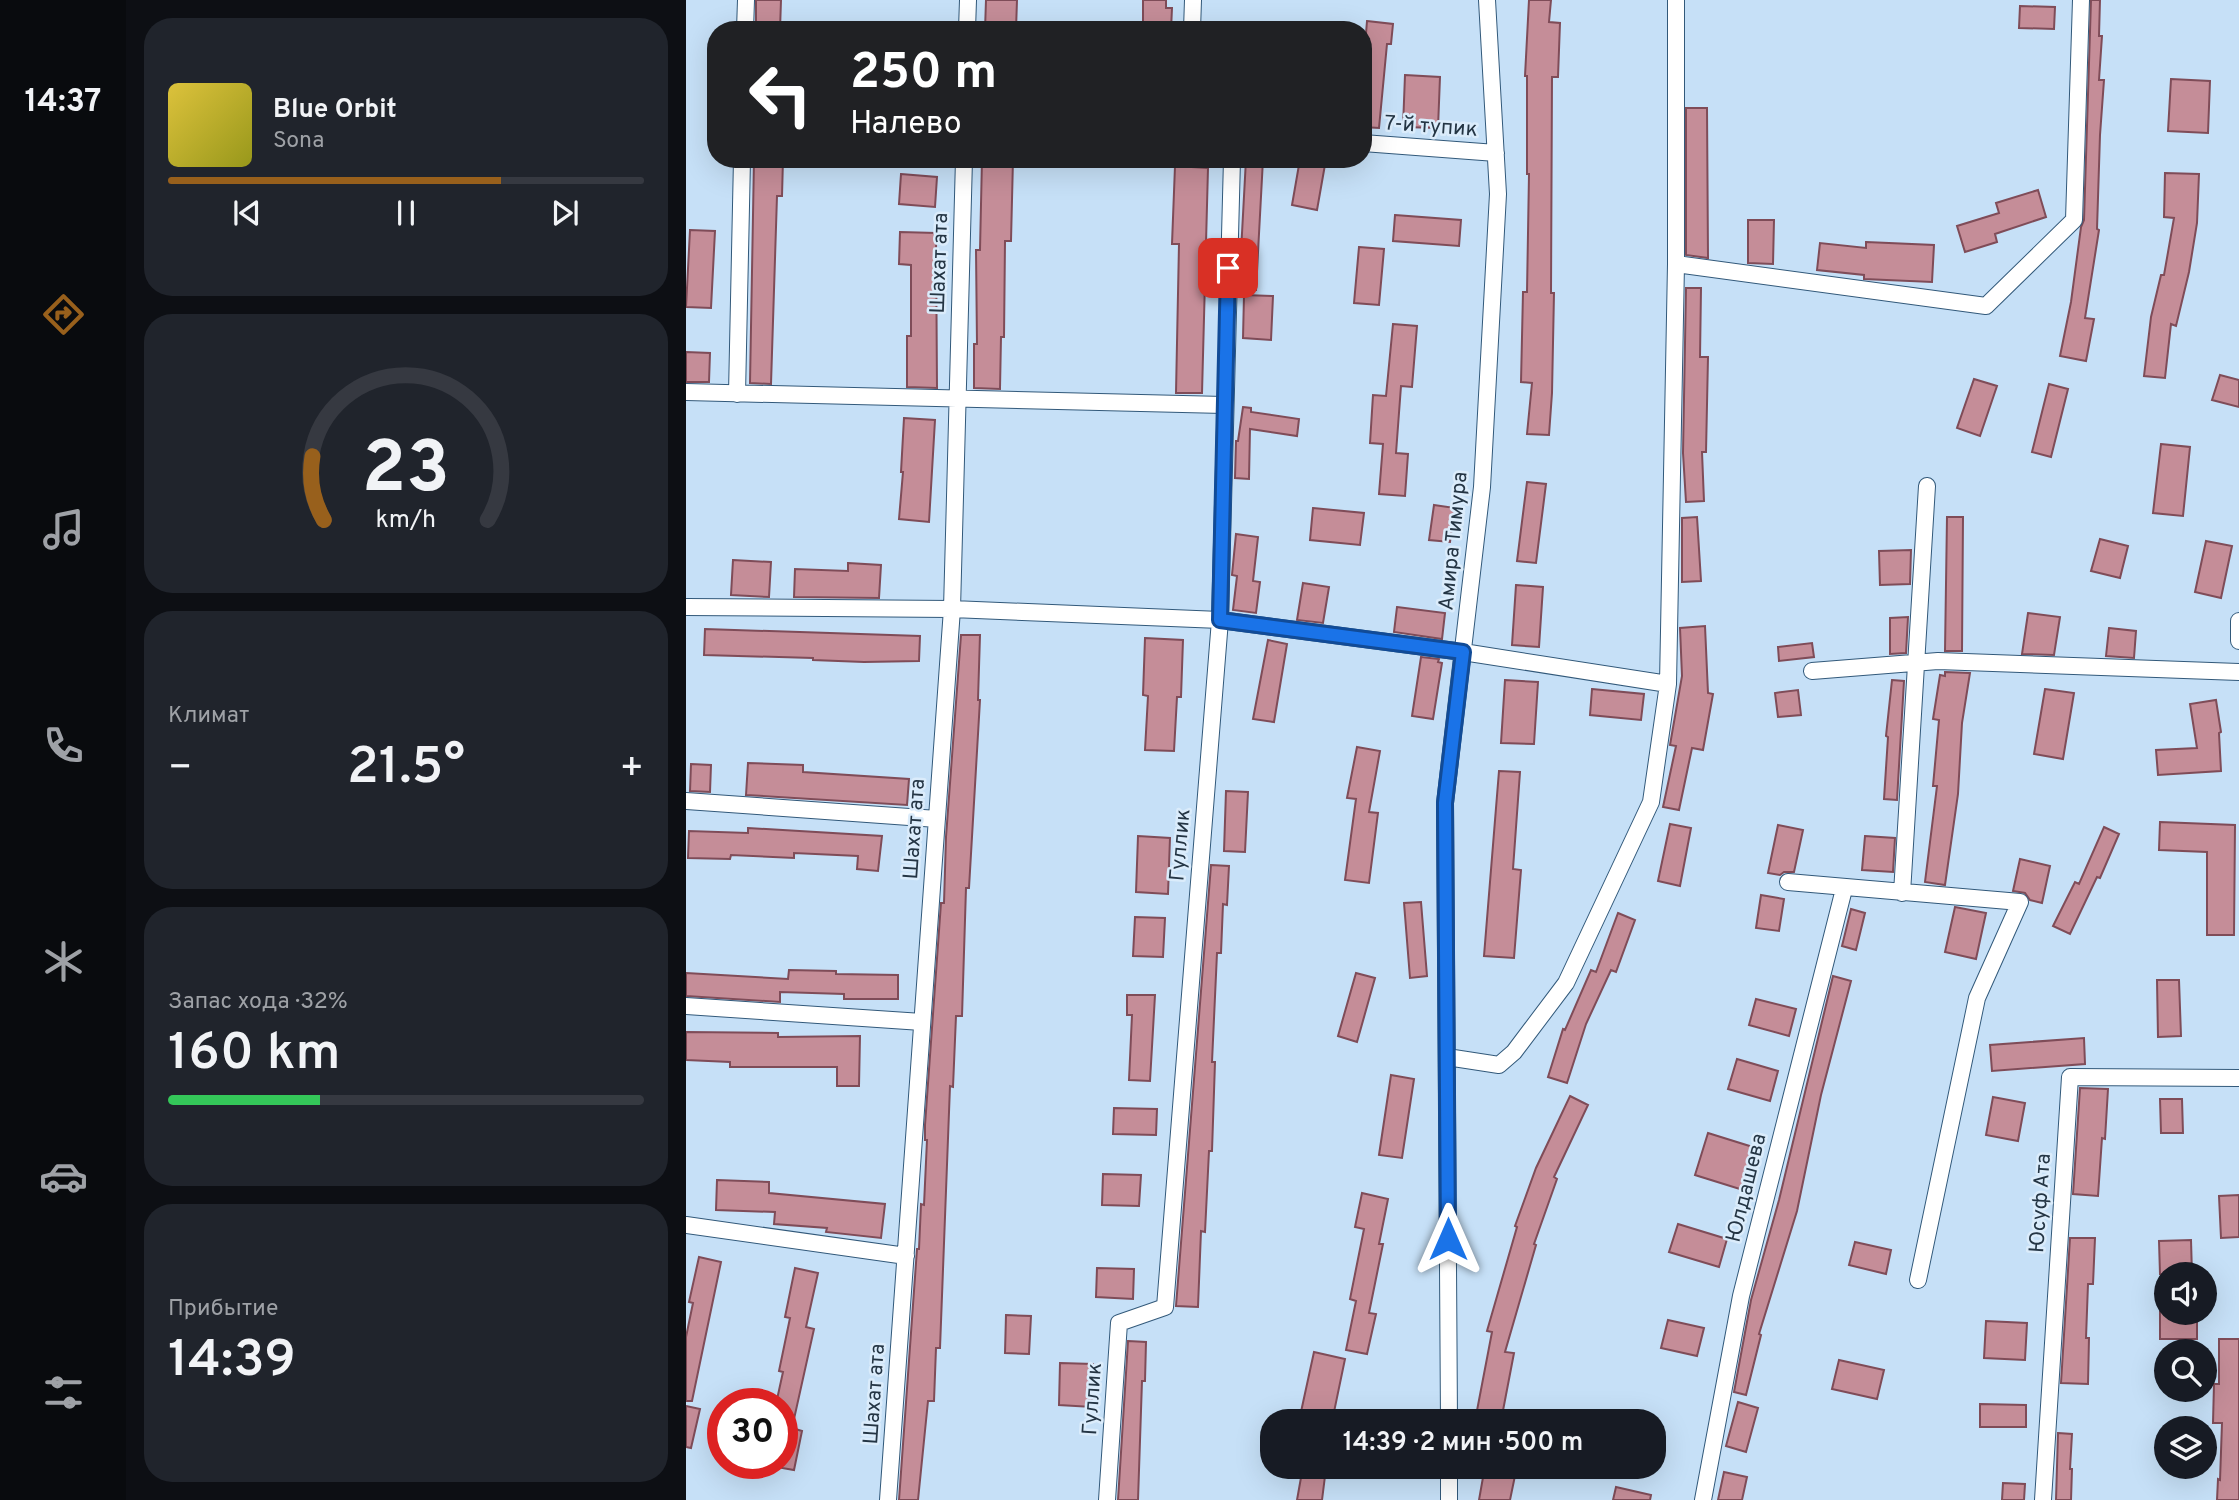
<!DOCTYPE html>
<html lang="ru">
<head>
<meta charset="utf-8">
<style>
  body { margin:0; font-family:Overpass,sans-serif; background:#20242c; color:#f1f3f6; height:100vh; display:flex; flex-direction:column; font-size:26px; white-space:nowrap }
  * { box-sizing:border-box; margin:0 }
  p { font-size:23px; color:#9ea1a6 }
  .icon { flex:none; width:38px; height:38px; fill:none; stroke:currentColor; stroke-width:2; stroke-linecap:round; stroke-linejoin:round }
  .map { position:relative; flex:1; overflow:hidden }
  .drawer { display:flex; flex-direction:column; gap:18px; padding:18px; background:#0d0f14; width:560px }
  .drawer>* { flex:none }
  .banner { position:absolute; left:21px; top:21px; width:665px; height:147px; border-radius:28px; box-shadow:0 7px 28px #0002; background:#202124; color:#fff; overflow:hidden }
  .controls { position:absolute; left:1468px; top:1262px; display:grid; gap:14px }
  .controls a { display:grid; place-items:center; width:63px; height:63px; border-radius:50%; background:#171b24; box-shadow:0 7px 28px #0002; font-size:35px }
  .speed { position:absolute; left:21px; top:1388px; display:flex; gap:14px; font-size:35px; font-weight:700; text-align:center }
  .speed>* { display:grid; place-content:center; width:91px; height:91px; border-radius:50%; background:#171b24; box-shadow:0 7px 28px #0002; line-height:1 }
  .speed .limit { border:10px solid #d22; background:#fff; color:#111 }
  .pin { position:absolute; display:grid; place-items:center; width:60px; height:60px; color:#fff; margin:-30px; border-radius:14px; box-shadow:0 4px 10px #0006 }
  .me { position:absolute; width:77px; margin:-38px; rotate:0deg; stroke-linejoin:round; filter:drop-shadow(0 0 5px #0008) }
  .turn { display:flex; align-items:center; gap:24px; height:147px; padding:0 28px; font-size:32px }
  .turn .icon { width:91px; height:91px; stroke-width:2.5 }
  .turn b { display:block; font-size:49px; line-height:60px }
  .big { font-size:52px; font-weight:600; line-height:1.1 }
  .drawer .widget { flex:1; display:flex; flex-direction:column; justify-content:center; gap:10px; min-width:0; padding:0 24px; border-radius:28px; background:#20242c }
  .drawer .dial { align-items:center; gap:0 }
  .dial svg { height:182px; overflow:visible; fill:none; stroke:#363941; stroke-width:7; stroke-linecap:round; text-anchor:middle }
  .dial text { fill:#f1f3f6; stroke:none }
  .song { display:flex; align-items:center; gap:21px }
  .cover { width:84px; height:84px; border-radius:10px; background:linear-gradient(135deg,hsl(50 70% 55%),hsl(60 70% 35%)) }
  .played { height:7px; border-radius:4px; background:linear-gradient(90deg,#98601c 70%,#363941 70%) }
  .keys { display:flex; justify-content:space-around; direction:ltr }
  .heat { display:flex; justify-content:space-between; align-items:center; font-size:38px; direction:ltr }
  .charge { height:10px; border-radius:5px; background:linear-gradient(90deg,#34c759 32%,#363941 0) }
  .trip { position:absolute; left:574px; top:1409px; width:406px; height:70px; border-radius:28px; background:#171b24; box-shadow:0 7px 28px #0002; font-weight:600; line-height:70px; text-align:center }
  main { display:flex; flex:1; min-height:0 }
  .tabs { display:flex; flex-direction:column; width:126px; justify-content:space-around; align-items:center; background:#090b0e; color:#9ea1a6 }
  .tabs .icon { width:49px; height:49px }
  .tabs .active { color:#98601c }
  .tabs b { font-size:32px; color:#f1f3f6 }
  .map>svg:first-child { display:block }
  .building { fill:#c58d98; stroke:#7f4c58; stroke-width:2 }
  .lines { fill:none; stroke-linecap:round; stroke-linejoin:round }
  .minor-casing { stroke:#32597a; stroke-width:18 }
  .minor { stroke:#fff; stroke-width:16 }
  .route-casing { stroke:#114b97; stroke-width:18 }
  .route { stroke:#1a73e8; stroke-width:12 }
  .labels { text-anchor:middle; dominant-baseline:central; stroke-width:5; stroke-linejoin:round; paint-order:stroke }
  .street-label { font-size:21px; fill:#243544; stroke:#dbecfb }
</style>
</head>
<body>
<main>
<nav class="tabs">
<b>14:37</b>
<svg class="icon active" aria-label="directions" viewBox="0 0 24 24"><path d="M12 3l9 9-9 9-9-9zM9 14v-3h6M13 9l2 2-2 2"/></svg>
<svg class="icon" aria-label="music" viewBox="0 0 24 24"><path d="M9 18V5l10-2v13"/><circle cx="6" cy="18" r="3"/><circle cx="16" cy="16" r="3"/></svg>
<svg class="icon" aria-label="phone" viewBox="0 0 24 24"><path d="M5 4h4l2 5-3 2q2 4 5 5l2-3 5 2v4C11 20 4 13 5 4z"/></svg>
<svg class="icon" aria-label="climate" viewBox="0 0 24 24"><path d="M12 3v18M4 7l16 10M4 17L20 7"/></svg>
<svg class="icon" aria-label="car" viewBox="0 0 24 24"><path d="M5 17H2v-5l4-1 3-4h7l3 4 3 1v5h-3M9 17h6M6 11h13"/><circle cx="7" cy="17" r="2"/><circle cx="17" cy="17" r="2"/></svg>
<svg class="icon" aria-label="filters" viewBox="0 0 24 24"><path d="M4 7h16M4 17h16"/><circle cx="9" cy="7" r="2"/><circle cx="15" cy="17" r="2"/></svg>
</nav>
<section class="drawer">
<div class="widget">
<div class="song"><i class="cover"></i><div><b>Blue Orbit</b><p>Sona</p></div></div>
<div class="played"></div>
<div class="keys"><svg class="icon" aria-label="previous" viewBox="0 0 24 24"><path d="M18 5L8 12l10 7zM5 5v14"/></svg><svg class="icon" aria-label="pause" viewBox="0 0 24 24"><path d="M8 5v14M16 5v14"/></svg><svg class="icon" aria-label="next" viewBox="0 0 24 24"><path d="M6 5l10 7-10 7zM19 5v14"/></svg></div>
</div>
<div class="widget dial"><svg viewBox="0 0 100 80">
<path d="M14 69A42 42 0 1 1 86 69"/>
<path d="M14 69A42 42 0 0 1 9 41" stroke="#98601c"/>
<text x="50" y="56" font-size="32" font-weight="700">23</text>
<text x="50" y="72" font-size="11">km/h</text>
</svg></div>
<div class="widget"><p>Климат</p>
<div class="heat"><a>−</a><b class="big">21.5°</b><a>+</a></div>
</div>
<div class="widget"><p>Запас хода · 32%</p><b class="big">160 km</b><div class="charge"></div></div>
<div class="widget"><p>Прибытие</p><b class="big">14:39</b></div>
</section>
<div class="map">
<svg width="1553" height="1500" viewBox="0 0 1553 1500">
  <rect width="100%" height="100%" fill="#c6e0f7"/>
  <path class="building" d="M70 0H95L94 30H70Z
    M300 0H331L330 30H299Z
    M457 0H480V8H486L485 30H457Z
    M843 0H865L863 22 874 23 872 77H866L865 293H868L866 393 863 435 841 434 846 383 835 382 837 292H841L843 174H841V76H839Z
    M1405 0H1414L1413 36H1416L1413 80H1418L1414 135 1411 229 1413 230 1399 318 1408 319 1400 361 1374 356 1385 302 1395 227 1398 220Z
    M1334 6 1369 7 1368 29 1333 28Z
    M681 21 707 24 705 44H701L693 128 677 127V93L681 59 678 58Z
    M719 75 754 77 752 128 717 127Z
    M1485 79 1524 81 1522 133 1482 131Z
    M1000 108H1021L1022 258 1000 255Z
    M68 159H97L96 196H91L85 384 64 383Z
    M296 159H327L325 241H319L318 337H315L314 389 288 388V344H291L290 250H294Z
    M560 159H577L570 290 553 289Z
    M614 159H640L631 210 606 205Z
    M489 166 522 168 516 393H490L493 244H486Z
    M1479 173 1513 174 1511 223 1503 272 1490 326 1485 324 1479 378 1458 376 1465 317 1475 275H1478L1488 218 1478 217Z
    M215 174 251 177 249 207 213 204Z
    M1352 190 1360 217 1309 234 1311 242 1279 252 1271 226 1313 213 1310 203Z
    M709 215 775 220 773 246 707 241Z
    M1062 220H1088L1087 264 1062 263Z
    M4 230 29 231 25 308 0 307Z
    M214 232 250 233 251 388 221 387V336H225V265L213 264Z
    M1180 242 1248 245 1246 282 1178 279V275L1131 270 1134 243 1180 248Z
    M673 247 698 249 693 305 668 303Z
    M1000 288H1015L1014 357H1022L1020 452H1016L1018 501 1000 502 997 453Z
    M558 295 587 296 585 340 557 338Z
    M707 324 731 326 726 387 715 386 710 453 722 454 719 496 693 494 697 444 684 443 687 395 700 396Z
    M0 352 24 353 23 382H0Z
    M1534 375 1553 380V407L1526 400Z
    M1288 379 1311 386 1294 436 1271 428Z
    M1363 384 1382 389 1365 457 1346 452Z
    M557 407 565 408V412L613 419 611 436 564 429 563 479 549 478 550 441H552Z
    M218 418 249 420 243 522 213 519 217 472H215Z
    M1475 444 1504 447 1497 516 1467 513Z
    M841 482 860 484 850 563 831 561Z
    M748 505 769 508 764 542 743 540Z
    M627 508 678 513 674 545 624 540Z
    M1011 517 1015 581 996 582V518Z
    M1261 517H1277L1276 651H1259Z
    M550 534 572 537 567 581 574 582 570 613 547 610 551 576 546 575Z
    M1414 539 1442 546 1434 578 1405 571Z
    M1520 541 1546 546 1535 598 1509 592Z
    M1225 550 1224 584 1194 585 1193 551Z
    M47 560 85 562 83 597 45 595Z
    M162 563 195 565 193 598 108 597 109 569 162 571Z
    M617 583 643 587 637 623 611 620Z
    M830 585 857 587 853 647 826 645Z
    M711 607 759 613 756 639 708 632Z
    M1342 613 1374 617 1368 655 1336 654Z
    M1222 617 1220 653 1204 654V618Z
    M1019 626 1022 693 1027 694 1017 750 1006 748 993 810 977 807 990 746 984 745 996 676 994 628Z
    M1423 628 1450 631 1448 658 1420 656Z
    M19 629 234 636 233 661 178 662 127 660V658L18 655Z
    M275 635H294L292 700H294L283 888H280L276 1016H270L267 1087 264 1086 254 1348H250L248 1401H242L232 1500H213L231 1249H233L235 1204 238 1205 241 1140H239V1125L255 903H258L260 837Z
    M459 638 497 640 495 697H491L488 751 459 750 462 696 457 695Z
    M582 640 601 644 588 722 567 719Z
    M1126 643 1128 657 1093 661 1092 647Z
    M735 657 753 659 752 662 756 663 747 719 726 716Z
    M1259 672 1284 673 1276 723 1272 794 1259 885 1239 882 1251 786H1247L1253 720 1247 719 1254 675 1259 676Z
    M819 680 852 682 848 744 815 743Z
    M1206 680 1218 681 1211 800 1198 799 1202 737 1200 736Z
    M906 689 958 694 955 720 904 715Z
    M1359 689 1388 693 1377 759 1348 754Z
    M1112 690 1115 715 1092 717 1089 693Z
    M1530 700 1535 732 1533 733 1535 771 1472 775 1470 750 1511 748 1504 704Z
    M671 747 694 751 683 812 692 813 683 883 659 880 670 799 661 798Z
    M62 763 117 765V772L223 779 221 805 60 795Z
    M5 764 25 765 24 792 4 791Z
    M813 771 834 772 827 869 835 870 828 958 798 956Z
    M540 791 562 792 559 852 538 851Z
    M1474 822 1549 825 1548 935H1521V852L1473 850Z
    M984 824 1005 828 994 886 972 881Z
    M1092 825 1117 830 1108 872H1098L1094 875 1082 873Z
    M1418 827 1433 834 1414 878 1411 877 1384 934 1367 926 1389 882 1393 884Z
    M62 828 196 836 192 871 171 869 172 856 108 853V858L45 855 44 859 2 858 3 831 62 833Z
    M452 836 484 838 482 894 450 892Z
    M1179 836 1209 838 1207 872 1176 870Z
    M1334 859 1364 866 1356 903 1344 900 1339 893 1327 891Z
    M525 865 543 866 541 905 537 904 535 953H531L526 1062H529L526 1151H523L519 1232 515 1231 512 1307 490 1306Z
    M1075 895 1098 899 1093 931 1070 928Z
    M735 902 741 976 724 978 718 903Z
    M1269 907 1300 913 1290 959 1259 952Z
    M1165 909 1179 913 1170 950 1156 946Z
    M932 913 949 920 930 972 925 970 900 1024 881 1083 862 1077 877 1029 879 1030 905 970 910 972Z
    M449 917 479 918 477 957 447 956Z
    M103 970 150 971V974L212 975V999H158V994L94 992V1002L0 996V973L102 979Z
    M670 973 689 978 671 1042 652 1036Z
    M1147 976 1165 981 1135 1095 1111 1211 1073 1334 1075 1335 1060 1395 1048 1392 1065 1300 1093 1200Z
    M1471 980H1493L1495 1036 1472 1037Z
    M441 995H469L464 1081 443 1080 446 1015H441Z
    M1070 999 1110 1009 1103 1036 1063 1025Z
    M0 1032 92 1033V1037L174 1036 173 1086H151V1067H44V1062L0 1060Z
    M1398 1038 1399 1064 1306 1071 1304 1045Z
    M1051 1059 1092 1071 1084 1101 1042 1089Z
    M705 1075 728 1079 716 1158 693 1155Z
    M1394 1088 1422 1089 1419 1139 1416 1138 1412 1196 1387 1194Z
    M884 1096 902 1105 868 1177 871 1179 848 1244 850 1245 819 1352 828 1353 815 1421H789L806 1332 801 1331 831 1227 829 1226 850 1168Z
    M1307 1097 1339 1103 1332 1141 1300 1135Z
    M1474 1099H1496L1497 1133H1475Z
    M428 1108 471 1109 470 1135 427 1134Z
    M1022 1133 1070 1148 1057 1190 1009 1175Z
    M417 1174 455 1175 453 1206 416 1205Z
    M31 1180 83 1182V1193L199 1204 195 1238 140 1232 141 1228 88 1224 89 1212 30 1210Z
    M676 1193 702 1199 693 1244H697L683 1313 690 1314 681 1354 660 1350 670 1301 664 1299 678 1229 669 1227Z
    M1553 1195V1237L1535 1238 1533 1196Z
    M992 1224 1041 1239 1033 1267 983 1252Z
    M1384 1238H1409L1407 1284H1402L1400 1338H1403L1402 1384 1375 1383Z
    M1505 1240 1506 1274H1474L1473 1241Z
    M1169 1242 1205 1250 1200 1274 1163 1265Z
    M13 1257 35 1262 6 1401H0V1337L7 1303 3 1302Z
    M109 1268 132 1273 120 1327 128 1329 106 1428 116 1431 108 1470 96 1468V1404H90L97 1372 93 1371 104 1318 99 1317Z
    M411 1268 448 1269 447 1299 410 1297Z
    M1474 1312H1511V1339H1474Z
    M320 1315 345 1316 343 1354 319 1353Z
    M982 1320 1018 1328 1011 1356 975 1348Z
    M1300 1321 1341 1323 1339 1360 1298 1358Z
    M1533 1339H1553V1500H1531L1532 1479 1534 1480 1536 1423H1527L1528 1384H1533Z
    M442 1341 460 1342 459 1381H456L452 1500H432Z
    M628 1352 659 1359 648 1412 639 1411 637 1421H613Z
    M1153 1360 1198 1370 1191 1399 1146 1389Z
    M374 1363 407 1364 406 1407 373 1405Z
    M1052 1402 1072 1408 1060 1452 1040 1446Z
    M1294 1404 1340 1405V1427H1294Z
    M0 1406 14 1409 5 1448 0 1447Z
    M1372 1433 1386 1434 1384 1469H1386L1385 1500H1370Z
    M799 1466H831L824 1500H793Z
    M616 1472 639 1476 636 1500H611Z
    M1038 1472 1061 1477 1056 1500H1032Z
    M1317 1483 1339 1484 1338 1500H1316Z
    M930 1487 965 1495 964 1500H927Z"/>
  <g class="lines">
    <g class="minor-casing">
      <path id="minor" d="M59 30 60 0
        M281 30 282 0
        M506 30 507 0
        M677 143 810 153
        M990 264 1300 306 1388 220 1395 0
        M0 392 538 405
        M51 394 56 159
        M0 607 266 609 534 620 777 652 982 684
        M1553 621V641
        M1126 671 1252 661 1553 672
        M0 801 251 819
        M1102 882 1334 902 1291 998 1232 1280
        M1216 893 1241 486
        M0 1006 236 1022
        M761 1057 813 1065 828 1052 880 983 965 802 982 684 990 264V0
        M0 1225 220 1256
        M763 1421 759 803 796 487 812 194 801 0
        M763 1466V1500
        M202 1500 266 609 278 159
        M421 1500 433 1323 479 1307 534 620 546 159
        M1017 1500 1055 1296 1158 889
        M1357 1500 1384 1077 1553 1078"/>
    </g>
    <use href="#minor" class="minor"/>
  </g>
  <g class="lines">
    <g class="route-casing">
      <path id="route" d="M542 268 534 620 777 652 759 803 762 1239"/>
    </g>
    <use href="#route" class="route"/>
  </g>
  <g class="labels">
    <g class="street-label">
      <text transform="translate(745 127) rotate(4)">7-й тупик</text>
      <text transform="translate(254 263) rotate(-88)">Шахат ата</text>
      <text transform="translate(768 541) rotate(-84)">Амира Тимура</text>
      <text transform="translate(229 829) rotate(-86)">Шахат ата</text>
      <text transform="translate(495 845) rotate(-85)">Гуллик</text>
      <text transform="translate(1061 1188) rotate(-76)">Юлдашева</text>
      <text transform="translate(1355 1203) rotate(-86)">Юсуф Ата</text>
      <text transform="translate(189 1394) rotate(-86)">Шахат ата</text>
      <text transform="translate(407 1399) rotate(-86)">Гуллик</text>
    </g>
  </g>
</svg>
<div class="controls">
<a><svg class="icon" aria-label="sound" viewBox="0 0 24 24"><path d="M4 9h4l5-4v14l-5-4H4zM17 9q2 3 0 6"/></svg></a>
<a><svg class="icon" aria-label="search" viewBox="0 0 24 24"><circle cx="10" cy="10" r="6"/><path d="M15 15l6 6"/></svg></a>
<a><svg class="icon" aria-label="layers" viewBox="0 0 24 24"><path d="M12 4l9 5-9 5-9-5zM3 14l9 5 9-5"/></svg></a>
</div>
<div class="speed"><div class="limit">30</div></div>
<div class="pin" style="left:542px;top:268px;background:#d93025"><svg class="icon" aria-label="arrive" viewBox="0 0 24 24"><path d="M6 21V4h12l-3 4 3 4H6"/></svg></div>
<svg class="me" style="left:762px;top:1239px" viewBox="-20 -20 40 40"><path d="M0-17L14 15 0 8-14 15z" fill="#1a73e8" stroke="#fff" stroke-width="4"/></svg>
<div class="trip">14:39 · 2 мин · 500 m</div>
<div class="banner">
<div class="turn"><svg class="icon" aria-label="left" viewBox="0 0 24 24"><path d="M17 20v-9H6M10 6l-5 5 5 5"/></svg><div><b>250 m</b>Налево</div></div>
</div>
</div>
</main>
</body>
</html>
